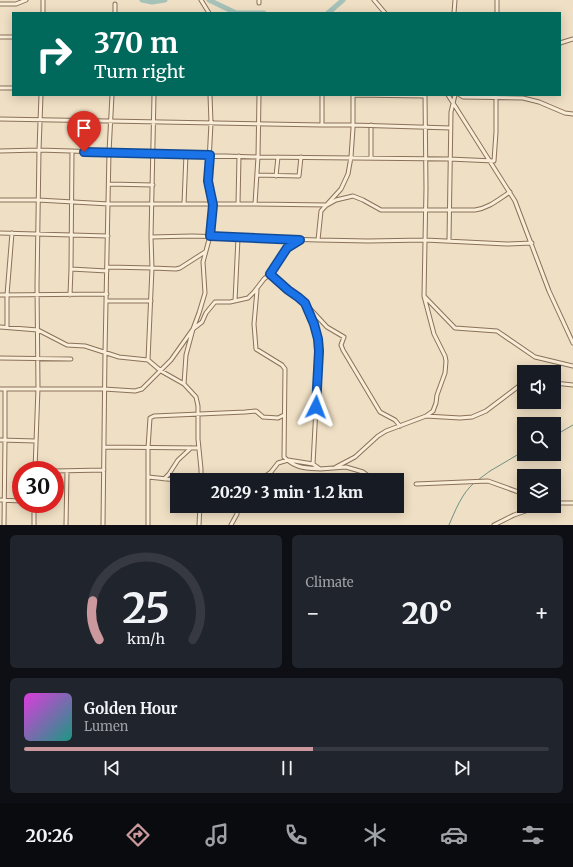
<!DOCTYPE html>
<html lang="en">
<head>
<meta charset="utf-8">
<style>
  body { margin:0; font-family:Merriweather,serif; background:#20242c; color:#f1f3f6; height:100vh; display:flex; flex-direction:column; font-size:15px; white-space:nowrap }
  * { box-sizing:border-box; margin:0 }
  p { font-size:13px; color:#9ea1a6 }
  .icon { flex:none; width:22px; height:22px; fill:none; stroke:currentColor; stroke-width:2; stroke-linecap:round; stroke-linejoin:round }
  .map { position:relative; height:525px; overflow:hidden }
  .side { display:flex; flex-direction:column; gap:10px; padding:10px; background:#0d0f14; flex:1 }
  .side>* { flex:none }
  .guide { position:absolute; left:12px; top:12px; width:549px; height:84px; border-radius:0px; box-shadow:0 2px 10px #0003; background:#00695c; color:#fff; overflow:hidden }
  .controls { position:absolute; left:517px; top:365px; display:grid; gap:8px }
  .controls a { display:grid; place-items:center; width:44px; height:44px; border-radius:0px; background:#171b24; box-shadow:0 2px 10px #0003; font-size:20px }
  .speed { position:absolute; left:12px; top:461px; display:flex; gap:8px; font-size:20px; font-weight:700; text-align:center }
  .speed>* { display:grid; place-content:center; width:52px; height:52px; border-radius:50%; background:#171b24; box-shadow:0 2px 10px #0003; line-height:1 }
  .speed .limit { border:6px solid #d22; background:#fff; color:#111 }
  .pin { position:absolute; display:grid; place-items:center; width:34px; height:34px; color:#fff; margin:-41px -17px; border-radius:50% 50% 50% 0; rotate:-45deg; box-shadow:0 0 4px #0007 }
  .pin .icon { rotate:45deg }
  .me { position:absolute; width:44px; margin:-22px; rotate:3deg; stroke-linejoin:round; filter:drop-shadow(0 0 3px #0008) }
  .turn { display:flex; align-items:center; gap:14px; height:84px; padding:0 16px; font-size:18px }
  .turn .icon { width:52px; height:52px; stroke-width:2.5 }
  .turn b { display:block; font-size:28px; line-height:34px }
  .big { font-size:30px; font-weight:800; line-height:1.1 }
  .side .card { flex:1; display:flex; flex-direction:column; justify-content:center; gap:6px; min-width:0; padding:0 14px; border-radius:6px; background:#20242c }
  .side .dial { align-items:center; gap:0 }
  .dial svg { height:104px; overflow:visible; fill:none; stroke:#363941; stroke-width:7; stroke-linecap:round; text-anchor:middle }
  .dial text { fill:#f1f3f6; stroke:none }
  .song { display:flex; align-items:center; gap:12px }
  .cover { width:48px; height:48px; border-radius:6px; background:linear-gradient(135deg,hsl(300 70% 55%),hsl(170 70% 35%)) }
  .played { height:4px; border-radius:2px; background:linear-gradient(90deg,#ca989d 55%,#363941 55%) }
  .keys { display:flex; justify-content:space-around; direction:ltr }
  .heat { display:flex; justify-content:space-between; align-items:center; font-size:22px; direction:ltr }
  .side .tiles { flex:1; display:grid; gap:10px; grid-template-columns:1fr 1fr }
  .card:last-child { grid-column:span 2 }
  .trip { position:absolute; left:170px; top:473px; width:234px; height:40px; border-radius:0px; background:#171b24; box-shadow:0 2px 10px #0003; font-weight:800; line-height:40px; text-align:center }
  .dock { display:flex; height:64px; justify-content:space-around; align-items:center; background:#090b0e; color:#9ea1a6 }
  .dock .icon { width:28px; height:28px }
  .dock .selected { color:#ca989d }
  .dock b { font-size:18px; color:#f1f3f6 }
  .map>svg:first-child { display:block }
  .lines { fill:none; stroke-linecap:round; stroke-linejoin:round }
  .stream { stroke:#6d9085; stroke-width:1 }
  .river { stroke:#a6c2b8; stroke-width:5 }
  .minor-casing { stroke:#8a715a; stroke-width:5 }
  .minor { stroke:#f9edd8; stroke-width:3 }
  .route-casing { stroke:#114b97; stroke-width:10 }
  .route { stroke:#1a73e8; stroke-width:7 }
</style>
</head>
<body>
<div class="map">
<svg width="573" height="525" viewBox="0 0 573 525">
  <rect width="100%" height="100%" fill="#efdfc4"/>
  <g class="lines">
    <path class="stream" d="M554 436 573 425
      M478 480 490 471 524 451
      M449 525C455 511 462 493 474 483"/>
    <path class="river" d="M142 0 152 2 165 0
      M209 0 236 13H264
      M328 13 343 0"/>
    <g class="minor-casing">
      <path id="minor" d="M201 0 209 13
        M259 0V3
        M374 0 385 13
        M0 4H16L26 0
        M43 13V0
        M115 13V4
        M454 13 455 0
        M497 13V0
        M0 37H13
        M560 43 573 39
        M0 88H13
        M154 95 151 237 152 268 176 269 180 268 205 252
        M259 95 258 157 255 204 327 205 336 200 353 196 363 200 381 210H475C489 208 499 199 510 192
        M353 95V125L451 128
        M354 95 425 96
        M425 95 426 188 424 296 434 334 445 356 446 361 445 373 437 395 436 403 433 411 426 416
        M448 95 515 201 549 291 573 343
        M460 95 463 97 523 98 539 102 565 113 573 114
        M0 119 322 125
        M0 151 39 150 41 95
        M371 157V125
        M257 175 299 176 301 157
        M276 176 278 157
        M109 184 153 185
        M0 200H38L109 204H255
        M184 204 186 154
        M238 204 239 156
        M0 233 108 236
        M151 237 192 236 318 240 321 211 341 189 348 174 351 157 353 128V125H322V95
        M318 240 368 241 425 240 507 244 532 243
        M449 240 451 112 455 95
        M108 267 152 268 148 360
        M71 269 72 151
        M270 274 287 290 301 299 327 327 344 337 341 345 343 350 380 412 395 420 400 426
        M257 290 254 324 256 349 282 365 285 369 284 457C295 468 304 468 320 469
        M0 295 107 294
        M70 295 71 269 107 271
        M424 296 455 328 497 331 535 357 573 366
        M107 301H151
        M235 301 238 238
        M305 304C312 322 318 331 319 351L313 464
        M0 327 38 330 67 345 85 346 119 357 148 360 161 371 184 384 196 397 198 406V439L201 469V480
        M7 327V295L12 233
        M0 358 71 359
        M554 383 573 385
        M184 384 186 355 193 329 199 313 205 293 203 262 210 236 213 205 208 181 211 123 210 95
        M0 389H104L135 391 142 389 171 360 193 329 202 322 206 313 215 302H230L248 298 254 292 264 279 270 274 287 248 300 240
        M0 440 36 441
        M104 447 199 448
        M336 467 355 457 378 436 386 431 426 416 460 418 472 417 486 411 519 386 524 385
        M35 470 38 388 37 286 39 150 258 157 449 159 494 161 496 132V95
        M55 471 104 470
        M148 477 177 480
        M164 479 169 474 178 460 191 448
        M260 480 271 472 278 463 288 460 313 464 320 469 346 467 363 472 367 475 370 480
        M416 484 488 481 524 494
        M0 500 21 501
        M397 502 399 503
        M554 503H573
        M4 525 5 440V389
        M34 525V504
        M66 525 67 471
        M103 525 105 353 109 152 112 95
        M148 525V448L150 418 154 416 245 412 256 411 263 417 278 418 284 415
        M199 525 200 506
        M231 525 237 514 238 506
        M494 525 514 515 540 506"/>
    </g>
    <use href="#minor" class="minor"/>
  </g>
  <g class="lines">
    <g class="route-casing">
      <path id="route" d="M84 152 210 155 208 181 213 205 210 236 300 240 287 248 270 274 288 290 298 297 305 303 314 324 318 339 319 351 316 407"/>
    </g>
    <use href="#route" class="route"/>
  </g>
</svg>
<div class="controls">
<a><svg class="icon" aria-label="sound" viewBox="0 0 24 24"><path d="M4 9h4l5-4v14l-5-4H4zM17 9q2 3 0 6"/></svg></a>
<a><svg class="icon" aria-label="search" viewBox="0 0 24 24"><circle cx="10" cy="10" r="6"/><path d="M15 15l6 6"/></svg></a>
<a><svg class="icon" aria-label="layers" viewBox="0 0 24 24"><path d="M12 4l9 5-9 5-9-5zM3 14l9 5 9-5"/></svg></a>
</div>
<div class="speed"><div class="limit">30</div></div>
<div class="pin" style="left:84px;top:152px;background:#d93025"><svg class="icon" aria-label="arrive" viewBox="0 0 24 24"><path d="M6 21V4h12l-3 4 3 4H6"/></svg></div>
<svg class="me" style="left:316px;top:407px" viewBox="-20 -20 40 40"><path d="M0-17L14 15 0 8-14 15z" fill="#1a73e8" stroke="#fff" stroke-width="4"/></svg>
<div class="trip">20:29 · 3 min · 1.2 km</div>
<div class="guide">
<div class="turn"><svg class="icon" aria-label="right" viewBox="0 0 24 24"><path d="M7 20v-9h11M14 6l5 5-5 5"/></svg><div><b>370 m</b>Turn right</div></div>
</div>
</div>
<section class="side">
<div class="tiles">
<div class="card dial"><svg viewBox="0 0 100 80">
<path d="M14 69A42 42 0 1 1 86 69"/>
<path d="M14 69A42 42 0 0 1 9 39" stroke="#ca989d"/>
<text x="50" y="56" font-size="32" font-weight="700">25</text>
<text x="50" y="72" font-size="11">km/h</text>
</svg></div>
<div class="card"><p>Climate</p>
<div class="heat"><a>−</a><b class="big">20°</b><a>+</a></div>
</div>
<div class="card">
<div class="song"><i class="cover"></i><div><b>Golden Hour</b><p>Lumen</p></div></div>
<div class="played"></div>
<div class="keys"><svg class="icon" aria-label="previous" viewBox="0 0 24 24"><path d="M18 5L8 12l10 7zM5 5v14"/></svg><svg class="icon" aria-label="pause" viewBox="0 0 24 24"><path d="M8 5v14M16 5v14"/></svg><svg class="icon" aria-label="next" viewBox="0 0 24 24"><path d="M6 5l10 7-10 7zM19 5v14"/></svg></div>
</div>
</div>
</section>
<nav class="dock">
<b>20:26</b>
<svg class="icon selected" aria-label="directions" viewBox="0 0 24 24"><path d="M12 3l9 9-9 9-9-9zM9 14v-3h6M13 9l2 2-2 2"/></svg>
<svg class="icon" aria-label="music" viewBox="0 0 24 24"><path d="M9 18V5l10-2v13"/><circle cx="6" cy="18" r="3"/><circle cx="16" cy="16" r="3"/></svg>
<svg class="icon" aria-label="phone" viewBox="0 0 24 24"><path d="M5 4h4l2 5-3 2q2 4 5 5l2-3 5 2v4C11 20 4 13 5 4z"/></svg>
<svg class="icon" aria-label="climate" viewBox="0 0 24 24"><path d="M12 3v18M4 7l16 10M4 17L20 7"/></svg>
<svg class="icon" aria-label="car" viewBox="0 0 24 24"><path d="M5 17H2v-5l4-1 3-4h7l3 4 3 1v5h-3M9 17h6M6 11h13"/><circle cx="7" cy="17" r="2"/><circle cx="17" cy="17" r="2"/></svg>
<svg class="icon" aria-label="filters" viewBox="0 0 24 24"><path d="M4 7h16M4 17h16"/><circle cx="9" cy="7" r="2"/><circle cx="15" cy="17" r="2"/></svg>
</nav>
</body>
</html>
